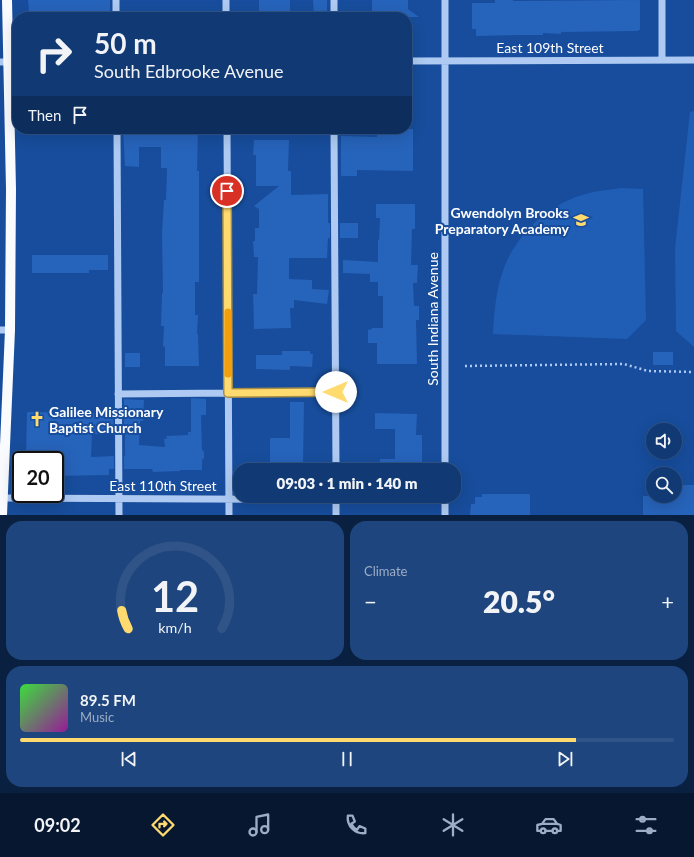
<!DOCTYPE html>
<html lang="en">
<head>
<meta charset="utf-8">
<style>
  body { margin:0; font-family:Lato,sans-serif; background:#1e457d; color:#f1f3f6; height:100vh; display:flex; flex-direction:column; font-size:15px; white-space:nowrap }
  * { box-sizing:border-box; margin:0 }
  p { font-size:13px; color:#9cadc5 }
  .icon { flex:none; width:22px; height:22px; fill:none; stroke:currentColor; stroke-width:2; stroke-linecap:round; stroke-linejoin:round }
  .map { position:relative; height:515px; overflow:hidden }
  .side { display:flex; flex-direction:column; gap:6px; padding:6px; background:#092040; flex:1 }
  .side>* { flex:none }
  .hud { position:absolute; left:12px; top:12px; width:400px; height:122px; border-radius:16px; box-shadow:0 4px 16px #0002,0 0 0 1px #305487; background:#113a75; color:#f1f3f6; overflow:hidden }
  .fabs { position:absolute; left:646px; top:423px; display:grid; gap:8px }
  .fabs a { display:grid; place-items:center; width:36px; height:36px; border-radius:50%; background:#113a75; box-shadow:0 4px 16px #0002,0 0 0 1px #305487; font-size:20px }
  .speed { position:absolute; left:12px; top:451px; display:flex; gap:8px; font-size:20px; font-weight:700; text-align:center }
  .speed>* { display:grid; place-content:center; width:52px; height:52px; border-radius:50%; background:#113a75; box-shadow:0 4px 16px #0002,0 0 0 1px #305487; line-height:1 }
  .speed .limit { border:2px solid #111; border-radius:6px; background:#fff; color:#111 }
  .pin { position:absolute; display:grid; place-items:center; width:34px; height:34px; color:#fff; margin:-17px; border:2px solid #fff; border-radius:50%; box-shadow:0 1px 4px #0007 }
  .me { position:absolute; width:44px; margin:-22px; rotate:270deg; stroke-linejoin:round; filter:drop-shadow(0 0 3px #0008) }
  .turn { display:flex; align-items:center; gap:14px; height:84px; padding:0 16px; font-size:18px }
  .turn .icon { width:52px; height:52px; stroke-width:2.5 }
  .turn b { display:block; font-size:28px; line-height:34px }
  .then { display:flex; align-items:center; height:38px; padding:0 16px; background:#0003; gap:8px; font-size:15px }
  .big { font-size:30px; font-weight:800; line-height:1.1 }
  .side .widget { flex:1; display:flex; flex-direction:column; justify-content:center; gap:6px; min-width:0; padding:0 14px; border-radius:16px; background:#1e457d }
  .side .dial { align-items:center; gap:0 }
  .dial svg { height:104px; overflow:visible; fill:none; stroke:#305487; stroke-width:7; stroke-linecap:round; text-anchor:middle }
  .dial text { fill:#f1f3f6; stroke:none }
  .song { display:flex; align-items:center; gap:12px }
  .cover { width:48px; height:48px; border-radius:6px; background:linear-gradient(135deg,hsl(120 70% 55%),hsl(300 70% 35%)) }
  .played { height:4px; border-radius:2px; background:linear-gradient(90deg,#ffda6f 85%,#305487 85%) }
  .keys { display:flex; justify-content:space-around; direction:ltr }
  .heat { display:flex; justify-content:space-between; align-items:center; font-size:22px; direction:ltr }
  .side .tiles { flex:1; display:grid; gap:6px; grid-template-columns:1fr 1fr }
  .widget:last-child { grid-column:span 2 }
  .trip { position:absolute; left:233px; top:463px; width:228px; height:40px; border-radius:16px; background:#113a75; box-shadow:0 4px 16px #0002,0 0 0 1px #305487; font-weight:800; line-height:40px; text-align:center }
  .tabs { display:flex; height:64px; justify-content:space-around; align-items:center; background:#07172f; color:#9cadc5 }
  .tabs .icon { width:28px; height:28px }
  .tabs .active { color:#ffda6f }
  .tabs b { font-size:18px; color:#f1f3f6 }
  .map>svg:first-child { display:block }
  .pitch { fill:#205eb5 }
  .building { fill:#2663ba }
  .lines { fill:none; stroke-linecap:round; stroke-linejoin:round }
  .path { stroke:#aecaf2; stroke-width:2.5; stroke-dasharray:2 3; stroke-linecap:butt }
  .minor { stroke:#aecaf2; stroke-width:7 }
  .major { stroke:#f9fbff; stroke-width:10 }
  .route-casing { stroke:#a68e48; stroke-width:10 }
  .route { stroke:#ffda6f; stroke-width:7 }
  .slow { stroke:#f59e0b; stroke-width:7 }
  .labels { text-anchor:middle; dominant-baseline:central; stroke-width:4; stroke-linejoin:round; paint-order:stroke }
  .street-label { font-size:14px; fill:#fff; stroke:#174d9c }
  .poi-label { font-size:14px; font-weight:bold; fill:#fff; stroke:#174d9c; text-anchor:end }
</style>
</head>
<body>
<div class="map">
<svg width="694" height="515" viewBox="0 0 694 515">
  <rect width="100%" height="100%" fill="#174d9c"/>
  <path class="pitch" d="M694 111V347L676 331 675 249 690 112Z
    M621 188 643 189 646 320 627 339 493 334C494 312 496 289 504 268 516 235 548 205 582 195 594 191 608 190 621 188Z"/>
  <path class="building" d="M28 0H110V11L29 12Z
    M259 0H290V17H259Z
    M313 0H327V17H314Z
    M372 0H408V9L419 17H372Z
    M495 0H513V1L640 0V30H638V31L561 32V34L543 33V35H519L476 36V29H472V3H495Z
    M123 129H137V135H161V129H198L197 171H199V282H195V315H198L197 334H198L199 366H165V347L163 346 164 326H161L162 293H163L162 233 164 200H166L167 168H161V147H139V167L125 166Z
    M377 129H413V171L357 170V176H341V136L377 137Z
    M254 140H289L288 171H291V195L328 194V223H330V238H328L327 258H289V279L312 280V289L329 290 327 304 294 300V308H290L291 328 254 329 253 294H257L258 257H254L253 241H255V228H259V209L254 206 279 186H256V155H253Z
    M376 204H415V229H412L411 265H418L417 283H413L414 306H419V320H416L417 364H377V343H368V330L372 329V328H383V296H378V282H370V274L343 273V260L378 262V240H379L380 218H376Z
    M340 223H358V238H340Z
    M32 255H108V270H89V273H32Z
    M282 351H310V354H313L312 367 290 366V370L256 369V355H282Z
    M653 352H673V365H653Z
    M125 353H140V367H125Z
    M191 398 206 399V415H201L202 450 204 452V458L202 460V470H180V471L153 472 152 469H124V456H125V434H124V399L144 400 143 421H140L139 445 165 447 164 439H167L166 436 188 435V432H191Z
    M290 402H304L303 466H285V470H270V438H290Z
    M27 412 113 413 114 434H92L91 457 114 456V469H109V475L55 476V460H26Z
    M375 413 417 414 416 435H422V470H380V459H395V429H375Z
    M675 485H694V515H643V496H675Z
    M482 494H530V515H470L471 504H475V497H482Z"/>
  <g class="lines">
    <path class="path" d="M465 366 624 364 648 371 694 372"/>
    <path class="minor" d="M116 0V17
      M226 0V17
      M334 0V17
      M445 0V470
      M662 0V60
      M407 61 694 60
      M0 62H17
      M117 129 119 515
      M227 129 229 515
      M334 129 336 470
      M0 330H10
      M118 394 336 392
      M336 496V515
      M445 496V515
      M0 498 445 500"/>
    <path class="major" d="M2 515 10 330 11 189 7 0"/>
  </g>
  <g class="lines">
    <g class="route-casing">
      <path id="route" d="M227 191 228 393 336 392"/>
    </g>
    <use href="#route" class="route"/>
    <path class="slow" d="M228 312V374"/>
  </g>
  <defs>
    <g id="school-bare" transform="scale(1.2)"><path d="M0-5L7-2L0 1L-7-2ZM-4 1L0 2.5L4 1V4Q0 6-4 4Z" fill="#ffda6f" stroke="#174d9c" stroke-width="2.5" paint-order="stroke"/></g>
    <g id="church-bare" transform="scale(1.2)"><path d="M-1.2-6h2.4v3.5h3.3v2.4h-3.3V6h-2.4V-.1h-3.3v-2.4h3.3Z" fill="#ffda6f" stroke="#174d9c" stroke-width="2.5" paint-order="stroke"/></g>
  </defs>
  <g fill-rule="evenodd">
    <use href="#school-bare" x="581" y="220"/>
    <use href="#church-bare" x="37" y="419"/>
  </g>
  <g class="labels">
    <g class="street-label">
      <text x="550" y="47">East 109th Street</text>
      <text transform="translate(432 319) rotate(-90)">South Indiana Avenue</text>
      <text x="163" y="485">East 110th Street</text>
    </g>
    <g class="poi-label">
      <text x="569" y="212">Gwendolyn Brooks<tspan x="569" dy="16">Preparatory Academy</tspan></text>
      <text x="49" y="411" text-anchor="start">Galilee Missionary<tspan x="49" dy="16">Baptist Church</tspan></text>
    </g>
  </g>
</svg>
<div class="fabs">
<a><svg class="icon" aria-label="sound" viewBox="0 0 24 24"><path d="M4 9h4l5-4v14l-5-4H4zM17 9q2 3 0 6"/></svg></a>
<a><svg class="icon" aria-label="search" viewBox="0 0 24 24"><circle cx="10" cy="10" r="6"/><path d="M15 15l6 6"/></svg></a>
</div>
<div class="speed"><div class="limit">20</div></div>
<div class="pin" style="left:227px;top:191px;background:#d93025"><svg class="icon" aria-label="arrive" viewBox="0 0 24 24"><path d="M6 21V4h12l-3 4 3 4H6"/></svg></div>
<svg class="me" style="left:336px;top:392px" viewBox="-20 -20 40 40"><circle r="19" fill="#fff"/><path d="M0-13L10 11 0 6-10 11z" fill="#ffda6f"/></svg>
<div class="trip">09:03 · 1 min · 140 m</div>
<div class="hud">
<div class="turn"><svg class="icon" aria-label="right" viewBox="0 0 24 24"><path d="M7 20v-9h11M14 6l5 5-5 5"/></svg><div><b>50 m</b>South Edbrooke Avenue</div></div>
<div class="then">Then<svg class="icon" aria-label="arrive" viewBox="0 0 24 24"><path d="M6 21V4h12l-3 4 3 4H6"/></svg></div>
</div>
</div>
<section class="side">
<div class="tiles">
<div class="widget dial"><svg viewBox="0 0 100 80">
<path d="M14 69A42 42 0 1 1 86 69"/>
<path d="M14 69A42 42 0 0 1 9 55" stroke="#ffda6f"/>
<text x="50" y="56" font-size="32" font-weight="700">12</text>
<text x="50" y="72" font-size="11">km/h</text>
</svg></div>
<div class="widget"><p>Climate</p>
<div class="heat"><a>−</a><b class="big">20.5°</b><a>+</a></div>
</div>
<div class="widget">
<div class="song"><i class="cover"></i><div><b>89.5 FM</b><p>Music</p></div></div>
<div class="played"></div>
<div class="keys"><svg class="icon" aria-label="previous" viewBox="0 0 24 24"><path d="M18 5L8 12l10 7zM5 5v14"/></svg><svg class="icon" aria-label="pause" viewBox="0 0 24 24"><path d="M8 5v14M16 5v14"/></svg><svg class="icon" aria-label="next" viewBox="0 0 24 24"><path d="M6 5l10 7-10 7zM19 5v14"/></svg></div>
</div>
</div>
</section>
<nav class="tabs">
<b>09:02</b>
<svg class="icon active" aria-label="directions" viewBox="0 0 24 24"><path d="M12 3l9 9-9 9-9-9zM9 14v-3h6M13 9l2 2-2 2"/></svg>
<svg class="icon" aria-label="music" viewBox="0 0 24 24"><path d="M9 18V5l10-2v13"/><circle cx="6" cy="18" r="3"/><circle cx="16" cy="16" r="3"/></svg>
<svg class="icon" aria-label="phone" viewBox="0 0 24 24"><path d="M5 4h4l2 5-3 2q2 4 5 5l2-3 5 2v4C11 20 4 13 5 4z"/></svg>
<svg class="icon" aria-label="climate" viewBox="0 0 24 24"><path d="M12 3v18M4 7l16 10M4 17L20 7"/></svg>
<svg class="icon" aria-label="car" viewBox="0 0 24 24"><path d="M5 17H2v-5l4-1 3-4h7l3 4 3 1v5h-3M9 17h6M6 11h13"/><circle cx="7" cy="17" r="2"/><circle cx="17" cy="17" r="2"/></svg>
<svg class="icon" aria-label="filters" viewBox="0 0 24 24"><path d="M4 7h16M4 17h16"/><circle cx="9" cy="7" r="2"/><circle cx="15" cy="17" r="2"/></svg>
</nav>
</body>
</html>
